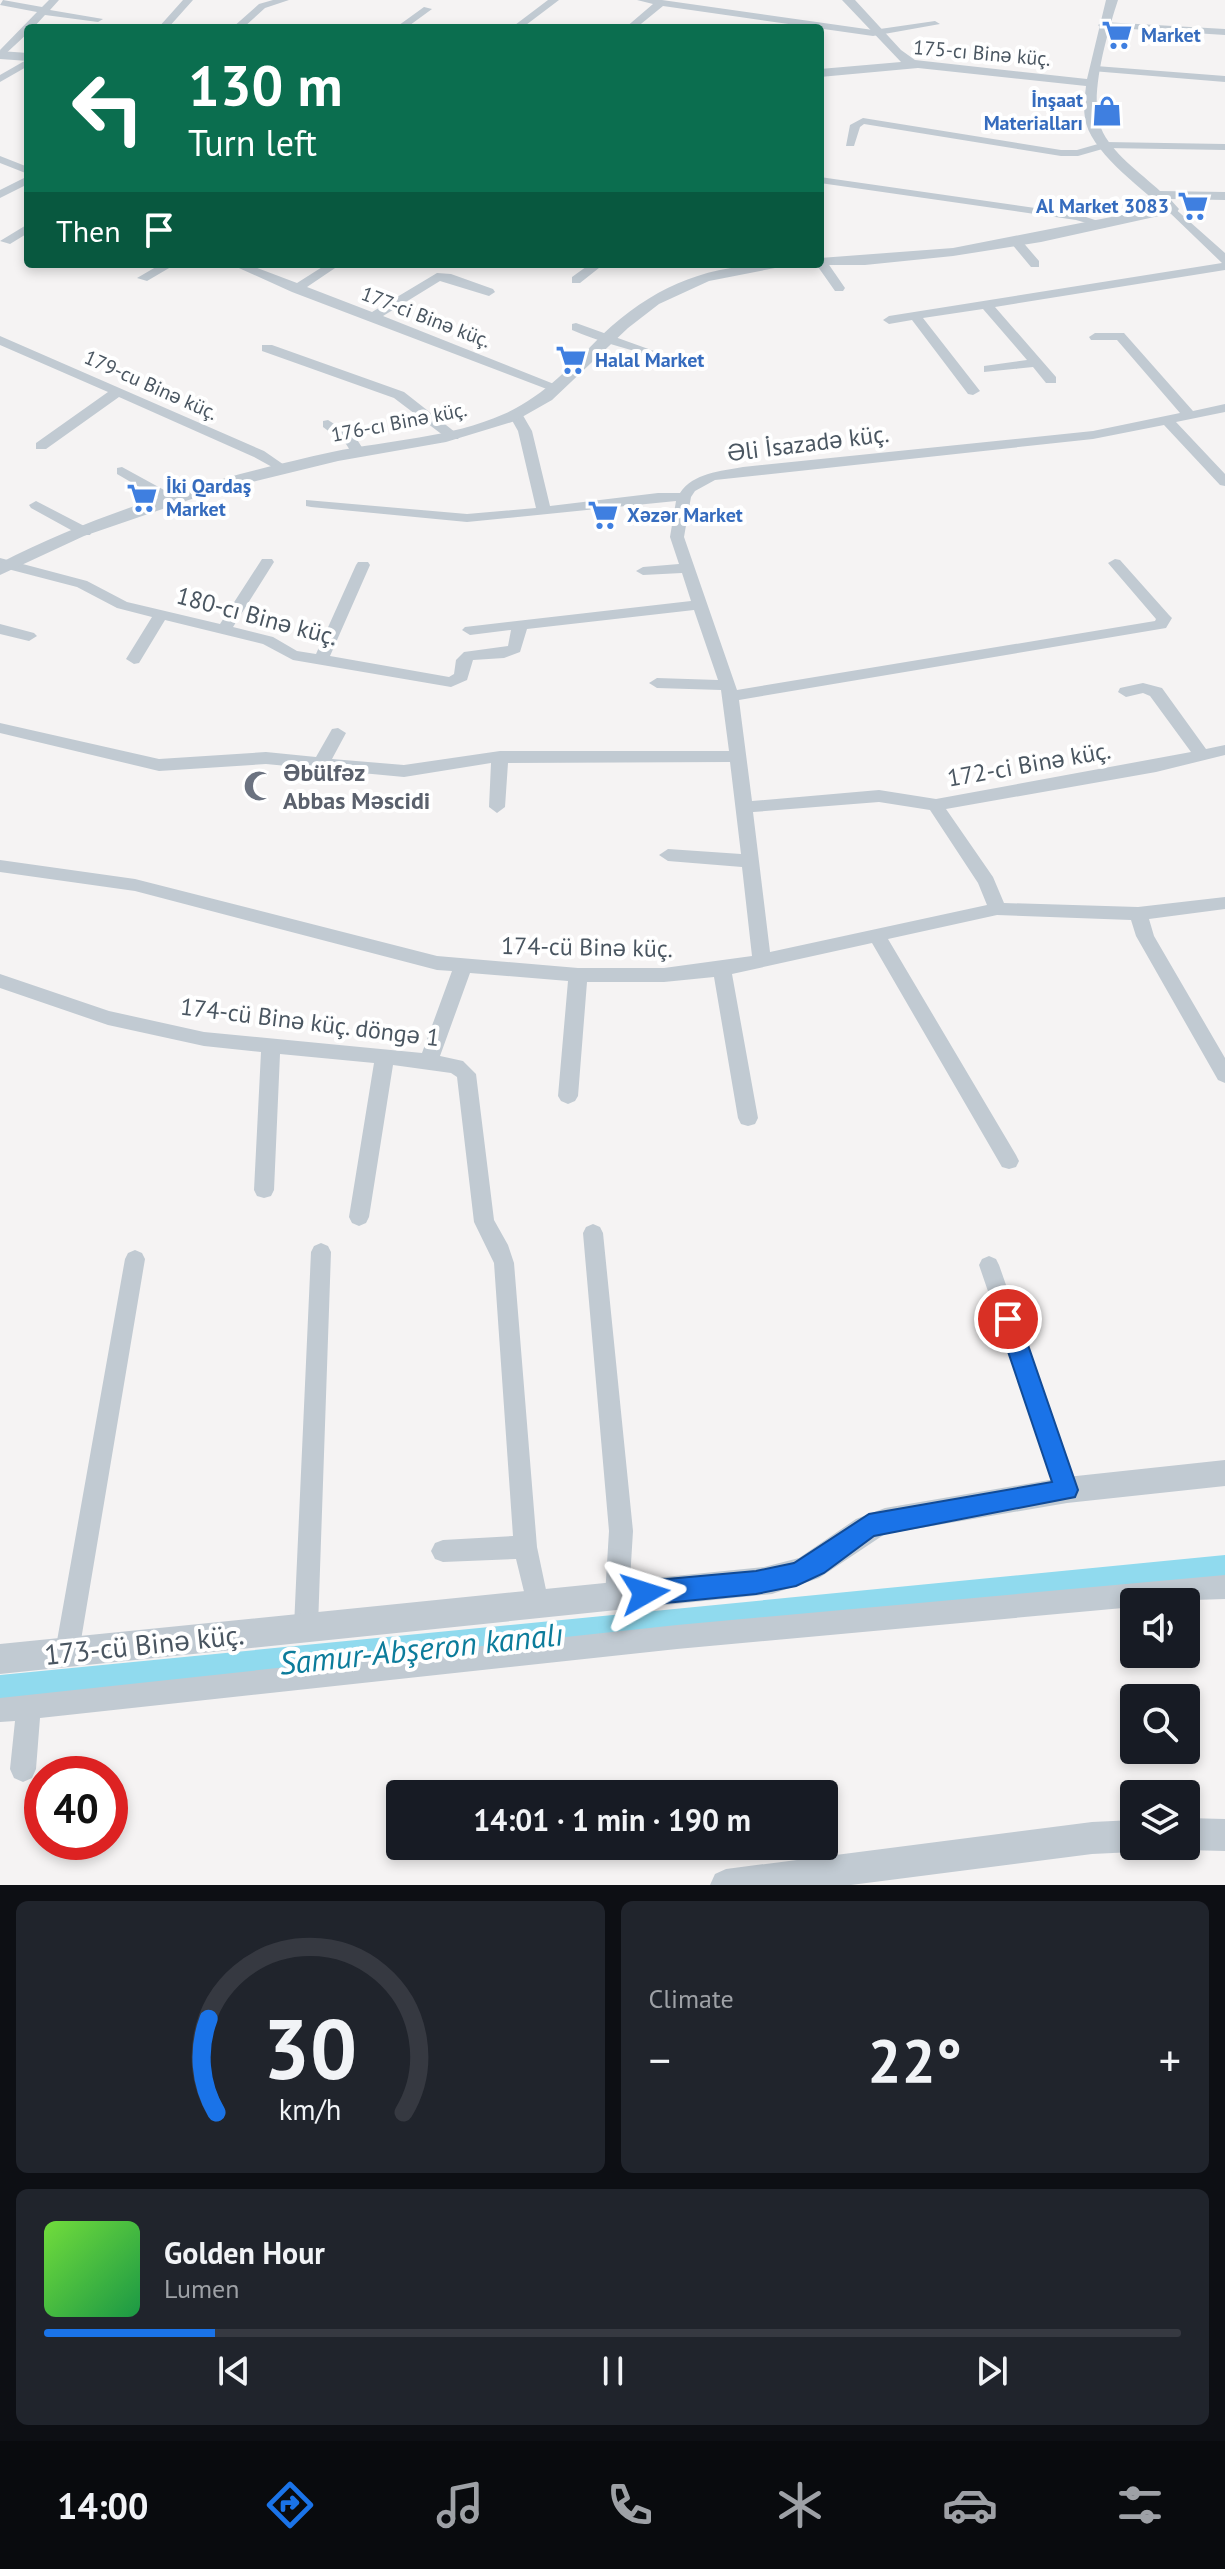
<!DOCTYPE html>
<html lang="en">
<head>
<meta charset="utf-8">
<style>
  body { margin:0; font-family:"PT Sans",sans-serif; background:#20242c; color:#f1f3f6; height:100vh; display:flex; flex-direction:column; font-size:30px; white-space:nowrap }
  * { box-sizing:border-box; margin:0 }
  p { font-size:26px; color:#9ea1a6 }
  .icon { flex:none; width:44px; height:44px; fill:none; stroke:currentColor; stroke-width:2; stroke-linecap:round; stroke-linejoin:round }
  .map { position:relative; height:1885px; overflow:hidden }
  .drawer { display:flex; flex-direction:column; gap:16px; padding:16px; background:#0d0f14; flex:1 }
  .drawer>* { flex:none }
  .top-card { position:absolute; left:24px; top:24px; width:800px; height:244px; border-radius:8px; box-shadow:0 4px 12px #0003; background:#0b6e4f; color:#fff; overflow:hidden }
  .tools { position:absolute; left:1120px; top:1588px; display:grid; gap:16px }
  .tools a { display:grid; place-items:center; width:80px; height:80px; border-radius:8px; background:#171b24; box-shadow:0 4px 12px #0003; font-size:40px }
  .speed { position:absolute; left:24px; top:1756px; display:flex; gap:16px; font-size:40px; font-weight:700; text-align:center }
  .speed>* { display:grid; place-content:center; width:104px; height:104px; border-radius:50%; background:#171b24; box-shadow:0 4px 12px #0003; line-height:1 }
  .speed .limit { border:12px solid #d22; background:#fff; color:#111 }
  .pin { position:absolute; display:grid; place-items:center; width:68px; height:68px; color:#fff; margin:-34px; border:4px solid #fff; border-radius:50%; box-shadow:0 2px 8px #0007 }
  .me { position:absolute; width:88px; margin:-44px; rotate:84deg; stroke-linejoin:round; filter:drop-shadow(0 0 6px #0008) }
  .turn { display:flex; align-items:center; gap:28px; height:168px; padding:0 32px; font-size:36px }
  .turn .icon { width:104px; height:104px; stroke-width:2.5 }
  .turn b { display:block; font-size:56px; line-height:68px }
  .then { display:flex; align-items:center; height:76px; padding:0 32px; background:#0003; gap:16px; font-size:30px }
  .big { font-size:60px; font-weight:600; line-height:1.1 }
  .drawer .widget { flex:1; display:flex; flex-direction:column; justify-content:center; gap:12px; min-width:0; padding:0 28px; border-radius:12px; background:#20242c }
  .drawer .dial { align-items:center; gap:0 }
  .dial svg { height:208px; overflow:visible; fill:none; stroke:#363941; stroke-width:7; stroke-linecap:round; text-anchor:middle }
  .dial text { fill:#f1f3f6; stroke:none }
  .song { display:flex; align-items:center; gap:24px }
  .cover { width:96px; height:96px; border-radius:12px; background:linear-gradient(135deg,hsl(100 70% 55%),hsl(140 70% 35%)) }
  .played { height:8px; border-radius:4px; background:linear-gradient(90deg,#1a73e8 15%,#363941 15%) }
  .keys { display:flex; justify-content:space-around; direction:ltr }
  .heat { display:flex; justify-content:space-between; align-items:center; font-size:44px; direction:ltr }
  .drawer .tiles { flex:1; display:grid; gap:16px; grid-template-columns:1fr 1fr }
  .widget:last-child { grid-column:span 2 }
  .trip { position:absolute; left:386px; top:1780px; width:452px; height:80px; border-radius:8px; background:#171b24; box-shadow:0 4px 12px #0003; font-weight:600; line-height:80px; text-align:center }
  .menu { display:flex; height:128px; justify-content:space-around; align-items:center; background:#090b0e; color:#9ea1a6 }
  .menu .icon { width:56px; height:56px }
  .menu .selected { color:#1a73e8 }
  .menu b { font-size:36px; color:#f1f3f6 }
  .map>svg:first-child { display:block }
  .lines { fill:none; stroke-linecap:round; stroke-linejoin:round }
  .canal { fill:#90daee; fill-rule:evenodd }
  .minor { fill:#c1cad2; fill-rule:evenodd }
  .tertiary { fill:#c1cad2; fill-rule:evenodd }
  .route { fill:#1a73e8; stroke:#114b97; stroke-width:2 }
  .labels { text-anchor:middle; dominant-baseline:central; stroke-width:8; stroke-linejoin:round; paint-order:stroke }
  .far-shop-label { font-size:20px; font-weight:bold; fill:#366cbe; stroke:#fff; text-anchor:start }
  .far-street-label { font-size:20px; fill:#4a5661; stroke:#fff }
  .street-label { font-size:24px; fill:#4a5661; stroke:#fff }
  .worship-label { font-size:24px; font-weight:bold; fill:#5b616d; stroke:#fff; text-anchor:start }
  .near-street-label { font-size:28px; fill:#4a5661; stroke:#fff }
  .near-water-label { font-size:32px; font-style:italic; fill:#0c7c9b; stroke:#fff }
</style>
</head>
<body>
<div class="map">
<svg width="1225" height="1885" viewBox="0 0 1225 1885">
  <rect width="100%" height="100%" fill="#f5f3f3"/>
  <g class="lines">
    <path class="canal" d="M1225 1555V1581L0 1703V1675Z"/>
    <path class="minor" d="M3 0 42 7 49 0H59L50 10 103 19 98 22 45 15 33 28H28V33L1 58 0 50 37 12 0 5Z
      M183 0H193L168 28H158Z
      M273 0H289L265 8 243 28H232L259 4Z
      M548 0H559L522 28H511Z
      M637 0H662L873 30 935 21 940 24 873 36 663 6 636 28H625L653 4Z
      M424 7 432 9 406 28H395Z
      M1103 22 1225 29V35L1100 27 1098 25Z
      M28 59V66L0 82V75Z
      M1096 66 1225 76V82L1092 71 1091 69Z
      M863 118 1061 150H1077L1105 142 1225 144V150L1106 148 1078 156H1061L864 124 860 127 854 146H846L850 125Z
      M0 156 28 167V174L0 163Z
      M28 176V184L0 198V190Z
      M820 177 1077 214 1110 225 1104 228 1076 220 820 183Z
      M1172 206 1225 253V270L995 307 1056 377V383H1046L1033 367 984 372V366L1027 360 983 309 923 318 980 391 973 395 968 394 912 320 889 324 883 320 889 316 1222 263 1168 211V207Z
      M28 224V233L10 244 0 241Z
      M1013 240H1021L1039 261V267H1031L1011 243Z
      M820 259H825L845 288 843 291H835L816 264H820Z
      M161 264H176L147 281 137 278Z
      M230 264H247L297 283 327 264H341L307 287 372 312 437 273 451 274 493 289 495 292 489 296 440 281 383 316 564 388 552 391 292 292Z
      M590 264H604L580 283H572V277Z
      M576 323 654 351 648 355C621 347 598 341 572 330V324Z
      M1095 333H1124L1193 411 1225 404V412L1176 422 1225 474V486L1220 485 1164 425 1093 439 715 480 695 491 691 497 684 537 737 690 1155 621 1156 619 1108 563 1115 559 1120 560 1169 615 1172 618 1166 628 739 700 752 801 879 790 936 799 1191 752 1150 696 1143 693 1126 697 1118 692 1120 688 1143 683 1162 688 1206 749 1225 745V755L1156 772 946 809 993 877 1004 903 1138 907 1225 897V909L1149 919 1154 936 1225 1058V1083L1218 1080 1136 936 1131 920 997 915 888 939 1016 1155 1019 1161 1016 1167 1009 1169 1002 1167 872 943 732 974 758 1118 755 1124 748 1126 741 1124 738 1118 714 977 664 982H587L578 1096 575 1101 568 1104 561 1101 558 1096 568 981 470 973 440 1056 463 1061 476 1074 494 1220 508 1245 514 1263 537 1547 549 1604 545 1612 537 1616 529 1612 516 1559 443 1562 435 1559 431 1551 435 1543 443 1540 513 1536 494 1263 474 1222 457 1077 451 1073 393 1065 369 1217 366 1223 359 1226 352 1223 349 1217 374 1063 280 1054 274 1190 271 1196 264 1198 257 1196 254 1190 261 1052 204 1046 108 1025 0 988V974L109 1011 204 1032 422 1053 452 971 437 970 135 891 0 872V860L135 879 437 956 578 968H664L752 956 742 867 668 861 659 855 668 849 741 854 730 762 508 763 505 807 497 813 489 807 491 763 404 777 266 764 159 771 0 733V723L159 759 266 752 316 757 332 729 338 728 346 733 332 759 404 765 500 751H729L721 690 657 688 649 683 657 678 718 680 694 610 527 629 520 652 504 658 473 660 467 680 451 687 293 660 263 644 165 620 139 663 134 664 126 659 152 617 117 608 77 587 0 567V558L87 581 127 602 220 624 262 559H272L274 562 233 627 273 637 297 651 316 654 356 565 358 562H368L370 565 330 656 449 677 454 674 456 660 464 652 508 646 511 630 470 635 462 630 465 627 691 601 682 573 643 575 636 571 643 567 679 564 670 537 676 501 467 522 311 507 306 506V500L467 514 536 508 518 431 509 415 516 411 521 412 532 431 550 506 658 493H680C693 473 721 471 743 467L1093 431 1180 413 1117 340H1091L1089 337ZM879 802 930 810 978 883 987 905 770 952 753 812Z
      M0 336 264 451 290 469 283 473 254 457 119 397 46 449H36V443L108 392 0 345Z
      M262 345H272L404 392 460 436 458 439H448L394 398 262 351Z
      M328 420 356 438 365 452 363 455H353L346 444 323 427V421Z
      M122 467 175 496 177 499 170 503 165 502 117 474V468Z
      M36 501 90 529 92 532 90 535H80L31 508 29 505Z
      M0 624 34 633 37 636 29 641 0 634Z
      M593 1224 600 1227 603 1233 633 1531 629 1596 625 1604 617 1608 609 1604 605 1596 609 1531 583 1233 586 1227Z
      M321 1243 328 1246 331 1252 318 1627 315 1635 306 1639 297 1635 294 1627 311 1252 314 1246Z
      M135 1250 142 1253 145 1259 79 1652 76 1661 67 1664 58 1661 55 1652 125 1259 128 1253Z
      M989 1256 996 1259 999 1265 1078 1490 1075 1498 1067 1501 1059 1498 1056 1490 979 1265 982 1259Z
      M1225 1575V1599L1134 1602V1607L677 1649 40 1718 36 1769 32 1778 23 1782 14 1778 10 1769 15 1721 0 1722V1698L677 1625Z"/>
    <path class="tertiary" d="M842 0H855L901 50 915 60 1087 79 1106 0H1118C1108 31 1088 97 1101 128 1111 153 1141 173 1160 191L1225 192V200L1170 199 1179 209 1177 212 1041 242 953 256 865 265H815L820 264V258L953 248 1162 207C1139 186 1089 150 1085 118 1083 107 1085 96 1086 86L918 68 820 77V69L901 62Z
      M0 51 28 53V61L0 59Z
      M782 264 775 268 709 281 659 304 628 328 552 400 515 421 446 442 338 461 215 491 84 536 0 575V563C105 509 218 477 332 452 389 440 450 438 504 414 543 397 572 365 602 335 656 284 709 264 782 264Z
      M1225 1460V1486L1067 1503 885 1534 819 1578 772 1594 0 1674V1644L764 1567 799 1558 856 1519 885 1508 1067 1477Z
      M1186 1818 1225 1819V1851L1186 1850 1177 1846H1186Z
      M1134 1820V1846H1146L1134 1852 1092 1854 851 1885H710L715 1874 726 1869 1092 1822Z"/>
  </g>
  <path class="route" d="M1008 1310 1015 1312 1019 1319 1078 1490 1075 1497 874 1536 824 1573 796 1586 756 1594 645 1605 637 1602 633 1593 637 1585 645 1581 756 1571 794 1563 869 1514 1052 1482 997 1319 1000 1312Z"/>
  <defs>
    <g id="supermarket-bare" transform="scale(2.4)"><path d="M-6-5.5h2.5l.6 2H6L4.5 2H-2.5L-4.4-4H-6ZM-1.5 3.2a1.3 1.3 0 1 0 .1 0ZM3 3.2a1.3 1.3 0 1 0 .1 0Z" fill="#3f7fe0" stroke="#fff" stroke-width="2.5" paint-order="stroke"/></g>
    <g id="shop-bare" transform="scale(2.4)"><path d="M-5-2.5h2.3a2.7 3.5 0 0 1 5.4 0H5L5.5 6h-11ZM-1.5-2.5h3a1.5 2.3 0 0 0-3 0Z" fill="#3f7fe0" stroke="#fff" stroke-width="2.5" paint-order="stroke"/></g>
    <g id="mosque-bare" transform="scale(2.4)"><path d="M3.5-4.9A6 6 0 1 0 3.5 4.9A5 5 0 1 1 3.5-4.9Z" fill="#6b7280" stroke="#fff" stroke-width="2.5" paint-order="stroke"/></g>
  </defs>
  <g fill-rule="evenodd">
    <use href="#supermarket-bare" x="1117" y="35"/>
    <use href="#shop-bare" x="1107" y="111"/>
    <use href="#supermarket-bare" x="1193" y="206"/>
    <use href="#supermarket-bare" x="571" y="360"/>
    <use href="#supermarket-bare" x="142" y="498"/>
    <use href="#supermarket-bare" x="603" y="515"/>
    <use href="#mosque-bare" x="259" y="786"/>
  </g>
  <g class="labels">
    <g class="far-shop-label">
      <text x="1141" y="35">Market</text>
      <text x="1083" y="100" text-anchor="end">İnşaat<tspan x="1083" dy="23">Materialları</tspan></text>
      <text x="1169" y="206" text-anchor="end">Al Market 3083</text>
      <text x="595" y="360">Halal Market</text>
      <text x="166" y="486">İki Qardaş<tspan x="166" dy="23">Market</tspan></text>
      <text x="627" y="515">Xəzər Market</text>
    </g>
    <g class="far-street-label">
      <text transform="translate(982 53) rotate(5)">175-cı Binə küç.</text>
      <text transform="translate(426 317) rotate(21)">177-ci Binə küç.</text>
      <text transform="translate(151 385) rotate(24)">179-cu Binə küç.</text>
      <text transform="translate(399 422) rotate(-11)">176-cı Binə küç.</text>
    </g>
    <g class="street-label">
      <text transform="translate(808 443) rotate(-7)">Əli İsazadə küç.</text>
      <text transform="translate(257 616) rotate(15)">180-cı Binə küç.</text>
      <text transform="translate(1029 764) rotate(-10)">172-ci Binə küç.</text>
      <text transform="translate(587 947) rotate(1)">174-cü Binə küç.</text>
      <text transform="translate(310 1022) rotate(7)">174-cü Binə küç. döngə 1</text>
    </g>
    <g class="worship-label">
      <text x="283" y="772">Əbülfəz<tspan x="283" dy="28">Abbas Məscidi</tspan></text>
    </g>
    <g class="near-street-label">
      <text transform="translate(144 1644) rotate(-6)">173-cü Binə küç.</text>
    </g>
    <g class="near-water-label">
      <text transform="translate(421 1648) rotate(-6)">Samur-Abşeron kanalı</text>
    </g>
  </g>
</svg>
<div class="tools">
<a><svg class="icon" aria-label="sound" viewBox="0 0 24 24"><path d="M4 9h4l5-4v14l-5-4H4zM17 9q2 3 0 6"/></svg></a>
<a><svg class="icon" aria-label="search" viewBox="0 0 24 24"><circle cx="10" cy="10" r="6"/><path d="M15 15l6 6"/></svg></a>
<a><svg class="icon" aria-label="layers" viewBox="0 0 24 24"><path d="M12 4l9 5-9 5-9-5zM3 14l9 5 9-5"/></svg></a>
</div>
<div class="speed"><div class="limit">40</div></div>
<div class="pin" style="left:1008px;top:1319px;background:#d93025"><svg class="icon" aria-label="arrive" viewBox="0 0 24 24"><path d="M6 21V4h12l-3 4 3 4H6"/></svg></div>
<svg class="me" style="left:645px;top:1593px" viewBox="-20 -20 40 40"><path d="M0-17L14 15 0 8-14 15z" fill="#1a73e8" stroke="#fff" stroke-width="4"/></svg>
<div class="trip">14:01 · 1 min · 190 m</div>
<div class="top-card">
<div class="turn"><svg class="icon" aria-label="left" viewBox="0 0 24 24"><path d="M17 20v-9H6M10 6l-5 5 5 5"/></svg><div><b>130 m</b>Turn left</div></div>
<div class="then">Then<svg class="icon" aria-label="arrive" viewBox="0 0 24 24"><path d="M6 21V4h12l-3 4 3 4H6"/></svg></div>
</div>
</div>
<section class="drawer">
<div class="tiles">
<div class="widget dial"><svg viewBox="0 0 100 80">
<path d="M14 69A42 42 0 1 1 86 69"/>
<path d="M14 69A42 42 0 0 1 11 33" stroke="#1a73e8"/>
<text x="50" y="56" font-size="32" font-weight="700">30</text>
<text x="50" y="72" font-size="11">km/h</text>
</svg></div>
<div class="widget"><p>Climate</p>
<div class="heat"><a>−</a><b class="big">22°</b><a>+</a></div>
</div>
<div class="widget">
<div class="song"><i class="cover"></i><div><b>Golden Hour</b><p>Lumen</p></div></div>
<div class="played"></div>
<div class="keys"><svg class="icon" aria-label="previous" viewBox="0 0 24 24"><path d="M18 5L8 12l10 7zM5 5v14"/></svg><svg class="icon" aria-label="pause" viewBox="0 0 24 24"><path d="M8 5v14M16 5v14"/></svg><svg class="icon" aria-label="next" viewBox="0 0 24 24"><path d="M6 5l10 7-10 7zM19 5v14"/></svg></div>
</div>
</div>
</section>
<nav class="menu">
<b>14:00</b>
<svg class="icon selected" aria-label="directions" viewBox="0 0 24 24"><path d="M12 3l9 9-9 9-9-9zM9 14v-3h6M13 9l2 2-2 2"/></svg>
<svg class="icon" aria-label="music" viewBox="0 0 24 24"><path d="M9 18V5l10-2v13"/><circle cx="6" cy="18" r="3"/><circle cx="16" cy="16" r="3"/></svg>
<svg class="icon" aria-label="phone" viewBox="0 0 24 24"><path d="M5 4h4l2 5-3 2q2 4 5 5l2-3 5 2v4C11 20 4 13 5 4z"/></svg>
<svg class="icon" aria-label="climate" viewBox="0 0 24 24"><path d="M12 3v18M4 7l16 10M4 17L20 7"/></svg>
<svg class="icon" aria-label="car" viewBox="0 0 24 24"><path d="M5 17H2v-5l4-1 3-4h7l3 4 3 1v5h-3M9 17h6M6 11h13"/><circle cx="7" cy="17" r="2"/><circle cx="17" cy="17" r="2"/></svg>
<svg class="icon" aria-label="filters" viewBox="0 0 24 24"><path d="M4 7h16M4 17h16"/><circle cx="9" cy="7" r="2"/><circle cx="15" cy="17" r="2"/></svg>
</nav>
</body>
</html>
